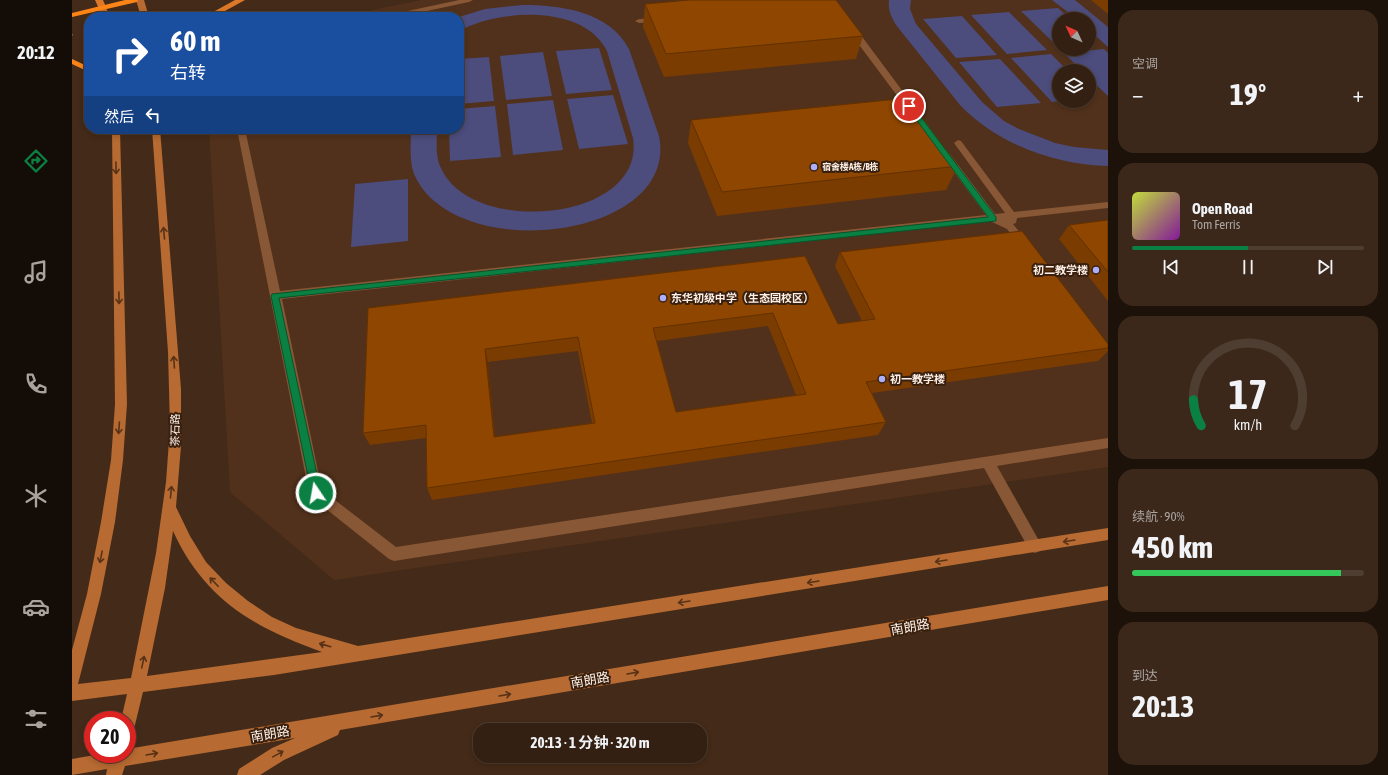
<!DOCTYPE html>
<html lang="zh">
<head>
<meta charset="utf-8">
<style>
  body { margin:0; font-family:"Asap Condensed","Noto Sans SC",sans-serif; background:#3b281b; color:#f1f3f6; height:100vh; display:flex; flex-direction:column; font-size:15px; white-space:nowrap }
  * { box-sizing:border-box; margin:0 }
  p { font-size:13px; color:#a9a39f }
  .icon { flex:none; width:22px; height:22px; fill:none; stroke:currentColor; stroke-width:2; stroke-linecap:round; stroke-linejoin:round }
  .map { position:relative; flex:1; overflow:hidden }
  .drawer { display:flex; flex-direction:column; gap:10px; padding:10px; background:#1c120a; width:280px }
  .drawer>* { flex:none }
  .hud { position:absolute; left:12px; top:12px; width:380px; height:122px; border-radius:16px; box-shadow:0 2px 6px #0003,0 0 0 1px #4e3e32; background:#1a4fa0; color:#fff; overflow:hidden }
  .needle { width:26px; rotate:314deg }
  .buttons { position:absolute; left:980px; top:12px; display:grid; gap:8px }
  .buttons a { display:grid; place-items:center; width:44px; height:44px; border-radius:50%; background:#332012; box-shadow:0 2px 6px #0003,0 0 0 1px #4e3e32; font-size:20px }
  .speed { position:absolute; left:12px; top:711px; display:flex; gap:8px; font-size:20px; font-weight:700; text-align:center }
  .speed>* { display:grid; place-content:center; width:52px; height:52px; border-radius:50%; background:#332012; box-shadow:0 2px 6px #0003,0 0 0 1px #4e3e32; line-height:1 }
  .speed .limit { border:6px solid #d22; background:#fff; color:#111 }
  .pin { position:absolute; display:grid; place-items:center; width:34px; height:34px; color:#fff; margin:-17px; border:2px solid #fff; border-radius:50%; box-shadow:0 1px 4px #0007 }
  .me { position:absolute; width:44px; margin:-22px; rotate:348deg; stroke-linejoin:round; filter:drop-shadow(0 0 3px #0008) }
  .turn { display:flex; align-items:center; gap:14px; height:84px; padding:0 20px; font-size:18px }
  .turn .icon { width:52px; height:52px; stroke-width:2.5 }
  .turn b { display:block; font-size:28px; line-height:34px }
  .then { display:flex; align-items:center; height:38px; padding:0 20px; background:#0003; gap:8px; font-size:15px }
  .big { font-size:30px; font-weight:700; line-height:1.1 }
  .drawer .widget { flex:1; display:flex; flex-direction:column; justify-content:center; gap:6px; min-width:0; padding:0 14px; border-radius:16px; background:#3b281b }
  .drawer .dial { align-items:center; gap:0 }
  .dial svg { height:104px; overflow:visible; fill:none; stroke:#4e3e32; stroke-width:7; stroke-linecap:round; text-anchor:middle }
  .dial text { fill:#f1f3f6; stroke:none }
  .song { display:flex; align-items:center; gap:12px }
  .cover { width:48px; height:48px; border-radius:6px; background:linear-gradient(135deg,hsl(70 70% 55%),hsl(290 70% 35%)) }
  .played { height:4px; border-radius:2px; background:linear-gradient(90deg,#0b8043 50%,#4e3e32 50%) }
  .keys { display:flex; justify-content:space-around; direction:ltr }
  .heat { display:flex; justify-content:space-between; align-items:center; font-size:22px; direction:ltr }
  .charge { height:6px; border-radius:3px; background:linear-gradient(90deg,#34c759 90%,#4e3e32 0) }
  .trip { position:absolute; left:401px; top:723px; width:234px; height:40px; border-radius:16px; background:#332012; box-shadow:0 2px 6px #0003,0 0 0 1px #4e3e32; font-weight:700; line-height:40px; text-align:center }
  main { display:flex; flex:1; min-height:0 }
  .dock { display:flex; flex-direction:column; width:72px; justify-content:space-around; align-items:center; background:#140d07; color:#a9a39f }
  .dock .icon { width:28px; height:28px }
  .dock .current { color:#0b8043 }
  .dock b { font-size:18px; color:#f1f3f6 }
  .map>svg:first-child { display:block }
  .built { fill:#51311b; fill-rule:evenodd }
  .green { fill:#4c4c7d }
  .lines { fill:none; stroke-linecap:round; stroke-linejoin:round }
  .path { stroke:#897365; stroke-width:1.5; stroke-dasharray:1.5 1.5; stroke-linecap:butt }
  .lane { fill:#885735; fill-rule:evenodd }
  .secondary { fill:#b76a31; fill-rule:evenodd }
  .primary { fill:#dc7828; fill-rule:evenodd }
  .highway { fill:#fd8416; fill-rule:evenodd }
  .wall { fill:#7a3c01; fill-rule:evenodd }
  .shaded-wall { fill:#633101 }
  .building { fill:#8e4601; stroke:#633101; fill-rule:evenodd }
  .oneway { stroke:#583217 }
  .route { fill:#0b8043; stroke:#07532c }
  .poi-dot { fill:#aeaefb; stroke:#39200e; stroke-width:1.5 }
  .labels { text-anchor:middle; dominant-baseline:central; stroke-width:4; stroke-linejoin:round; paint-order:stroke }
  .far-poi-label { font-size:9px; font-weight:bold; fill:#fdefe6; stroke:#39200e; text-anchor:start }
  .poi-label { font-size:11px; font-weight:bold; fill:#fdefe6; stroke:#39200e; text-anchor:start }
  .street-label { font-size:11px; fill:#fdefe6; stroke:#39200e }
  .near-street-label { font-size:13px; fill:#fdefe6; stroke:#39200e }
</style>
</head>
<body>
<main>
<nav class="dock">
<b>20:12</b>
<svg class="icon current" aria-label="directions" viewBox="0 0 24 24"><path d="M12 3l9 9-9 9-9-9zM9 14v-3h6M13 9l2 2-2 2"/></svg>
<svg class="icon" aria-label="music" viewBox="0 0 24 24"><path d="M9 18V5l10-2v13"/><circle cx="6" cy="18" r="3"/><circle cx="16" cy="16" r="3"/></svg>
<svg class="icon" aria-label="phone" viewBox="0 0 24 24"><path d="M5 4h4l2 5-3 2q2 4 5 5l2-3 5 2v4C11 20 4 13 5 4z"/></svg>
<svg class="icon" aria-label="climate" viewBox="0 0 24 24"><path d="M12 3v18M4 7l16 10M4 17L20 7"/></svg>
<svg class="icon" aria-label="car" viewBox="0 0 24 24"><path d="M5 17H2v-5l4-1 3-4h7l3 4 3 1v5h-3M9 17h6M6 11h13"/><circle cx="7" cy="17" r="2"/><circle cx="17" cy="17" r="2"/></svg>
<svg class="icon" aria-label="filters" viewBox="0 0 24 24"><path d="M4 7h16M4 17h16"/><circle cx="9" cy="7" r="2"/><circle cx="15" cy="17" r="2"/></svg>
</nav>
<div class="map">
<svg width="1036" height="775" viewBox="0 0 1036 775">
  <rect width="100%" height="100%" fill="#442a18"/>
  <path class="built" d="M350 0H1036V467L262 580 158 492 137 129H387V17H265ZM987 19H1017V49H987ZM987 71H1017V101H987Z"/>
  <path class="green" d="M817 0H839L838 9 844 24 910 102 932 121 947 129 983 143 1002 147 1036 150V166C983 165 925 144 888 105L824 25C819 16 816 10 817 0Z
    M980 0H1003L1036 27V47L1017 30V19H1005Z
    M450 5C488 5 537 11 557 49L587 136C608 240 381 266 342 174 337 161 339 143 339 129H365C365 141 363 157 369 168 399 237 574 222 561 138L535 51C512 4 426 9 387 31V17L413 9Z
    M986 8 998 19H987V48L949 11Z
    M937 12 975 50 935 54 899 15Z
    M890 16 925 55 884 58 851 19Z
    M527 48 540 90 494 94 484 51Z
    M1032 49 1036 53V96L1017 78V71H1010L992 53Z
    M471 52 480 96 434 100 428 56Z
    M979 54 996 71H987V101L980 102 939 58Z
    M417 57 422 101 387 104V59Z
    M928 59 969 103 925 107 887 62Z
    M541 95 556 144 507 149 495 99Z
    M481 100 491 150 441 155 435 104Z
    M423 106 429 157 378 161 377 129H387V109Z
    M336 179V241L279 247 283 184Z"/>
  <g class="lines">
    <path class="path" d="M0 34V36"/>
    <path class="lane" d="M387 0H401L397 2 327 17H313L317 15Z
      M588 18 592 20 591 22 567 23 563 21 567 19Z
      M776 26H782L844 109 845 111 844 113H838L776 30Z
      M165 129H173L208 291 914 215 870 156 875 153 878 154 923 214 933 213 882 143 886 140 889 141 942 212 1036 202V208L945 218 944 223 941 224 958 245 957 248H949L935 229 918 221 210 299 250 490 324 547 1036 438V448L925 466 970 546 968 551 963 553 958 551 912 468 322 561 317 559 239 497 237 493Z"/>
    <path class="secondary" d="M64 0H72L77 17H69Z
      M27 5H33L38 17H30L26 7Z
      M40 129H48L55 404 51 460 43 522 29 594 6 684 59 678 84 553 94 482 98 427 96 352 80 129H88L109 389V446L104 507 118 536 134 562 154 583 176 601 200 617 224 628 286 646 1036 528V540L202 675 71 692 61 733 55 735V720H49L55 694 0 701V650L15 594 29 522 39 460 43 404ZM101 531C132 599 182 628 250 652L75 676 93 588Z
      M1036 586V600L268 730 266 735 212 760 188 775H165L167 769 200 748 223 738 53 766 50 775H34L35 769 0 775V759L28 754H55V749Z"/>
    <path class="primary" d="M23 0H31L34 7 33 9H27Z
      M163 0H173L142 17H132Z"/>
    <path class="highway" d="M53 0H66L65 2 0 17V13Z
      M0 59 17 67V72L0 64Z"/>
  </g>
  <path class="wall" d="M1019 0H1036V14Z
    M573 4 791 36 784 59 592 77 571 27Z
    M619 120 886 166 874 190 645 216 616 143Z
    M1036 220V301L987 239 997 225Z
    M768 252 1036 344V351L1026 361 800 393 814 422 806 435 360 500 355 488 354 438 298 445 291 433 296 308 733 256 766 324 790 321 763 266ZM696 326 724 395 604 412 585 341ZM506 351 520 423 423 437 416 362Z"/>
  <path class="shaded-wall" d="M413 349 416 362 424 450 422 437Z"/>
  <path class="building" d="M617 0H764L791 36 594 54 573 4Z
    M836 98 886 166 650 192 619 120Z
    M1036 220V272L997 225Z
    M950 231 1036 344V348L794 382 814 422 355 488 354 425 291 433 296 308 733 256 766 324 803 319 768 252ZM701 313 734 394 604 412 581 328ZM506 337 523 423 422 437 413 349Z"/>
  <defs><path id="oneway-shaft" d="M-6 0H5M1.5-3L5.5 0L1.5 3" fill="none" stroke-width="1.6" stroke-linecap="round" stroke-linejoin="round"/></defs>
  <g class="oneway">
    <use href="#oneway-shaft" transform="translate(44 168) rotate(89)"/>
    <use href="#oneway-shaft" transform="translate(92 233) rotate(-95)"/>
    <use href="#oneway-shaft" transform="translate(47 298) rotate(89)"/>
    <use href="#oneway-shaft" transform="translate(102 362) rotate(-94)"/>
    <use href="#oneway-shaft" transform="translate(47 428) rotate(94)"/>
    <use href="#oneway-shaft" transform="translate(99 492) rotate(-85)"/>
    <use href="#oneway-shaft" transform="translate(997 541) rotate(171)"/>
    <use href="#oneway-shaft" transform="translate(29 557) rotate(101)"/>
    <use href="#oneway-shaft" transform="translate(869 561) rotate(171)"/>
    <use href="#oneway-shaft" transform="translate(142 582) rotate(-134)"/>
    <use href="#oneway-shaft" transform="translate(741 582) rotate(171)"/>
    <use href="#oneway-shaft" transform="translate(612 602) rotate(171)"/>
    <use href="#oneway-shaft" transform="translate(253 645) rotate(-164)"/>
    <use href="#oneway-shaft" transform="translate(71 662) rotate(-78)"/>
    <use href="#oneway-shaft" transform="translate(561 673) rotate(-10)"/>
    <use href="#oneway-shaft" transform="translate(433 695) rotate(-10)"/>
    <use href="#oneway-shaft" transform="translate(305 716) rotate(-10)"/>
    <use href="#oneway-shaft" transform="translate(80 754) rotate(-10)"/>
    <use href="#oneway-shaft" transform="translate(206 754) rotate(-29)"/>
  </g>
  <path class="route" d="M835 105H840L924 217V221L207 298 249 493 247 496 244 497 240 496 199 296 200 294 916 217 835 107Z"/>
  <g class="poi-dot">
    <circle cx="742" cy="167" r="4"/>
    <circle cx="1024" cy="270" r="4"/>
    <circle cx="591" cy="298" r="4"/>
    <circle cx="810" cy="379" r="4"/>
  </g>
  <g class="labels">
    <g class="far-poi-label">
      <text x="750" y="167">宿舍楼A栋/B栋</text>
    </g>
    <g class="poi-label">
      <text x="1016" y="270" text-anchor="end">初二教学楼</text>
      <text x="599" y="298">东华初级中学（生态园校区）</text>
      <text x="818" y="379">初一教学楼</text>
    </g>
    <g class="street-label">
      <text transform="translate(103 430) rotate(-89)">茶石路</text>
    </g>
    <g class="near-street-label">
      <text transform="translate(838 627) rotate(-10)">南朗路</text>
      <text transform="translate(518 680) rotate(-10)">南朗路</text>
      <text transform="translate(198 734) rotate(-10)">南朗路</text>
    </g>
  </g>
</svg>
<div class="buttons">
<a><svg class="needle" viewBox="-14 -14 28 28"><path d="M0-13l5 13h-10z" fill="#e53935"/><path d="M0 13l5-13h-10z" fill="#a9a39f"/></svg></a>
<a><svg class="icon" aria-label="layers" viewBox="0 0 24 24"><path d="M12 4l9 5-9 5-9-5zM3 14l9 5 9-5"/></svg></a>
</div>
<div class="speed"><div class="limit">20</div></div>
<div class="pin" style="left:837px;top:106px;background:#d93025"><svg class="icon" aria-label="arrive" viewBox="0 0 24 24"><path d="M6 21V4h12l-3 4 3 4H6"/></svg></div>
<svg class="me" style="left:244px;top:493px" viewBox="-20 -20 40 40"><circle r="17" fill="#0b8043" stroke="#fff" stroke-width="3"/><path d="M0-11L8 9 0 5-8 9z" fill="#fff"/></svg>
<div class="trip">20:13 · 1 分钟 · 320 m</div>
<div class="hud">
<div class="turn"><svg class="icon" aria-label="right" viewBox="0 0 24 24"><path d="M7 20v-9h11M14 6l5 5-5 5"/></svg><div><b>60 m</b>右转</div></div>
<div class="then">然后<svg class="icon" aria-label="left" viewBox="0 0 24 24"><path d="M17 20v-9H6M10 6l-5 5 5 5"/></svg></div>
</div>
</div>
<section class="drawer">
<div class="widget"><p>空调</p>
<div class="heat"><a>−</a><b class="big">19°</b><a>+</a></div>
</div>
<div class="widget">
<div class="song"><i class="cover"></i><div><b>Open Road</b><p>Tom Ferris</p></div></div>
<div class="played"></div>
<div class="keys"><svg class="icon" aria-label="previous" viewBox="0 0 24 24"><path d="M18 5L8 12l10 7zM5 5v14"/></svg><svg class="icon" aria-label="pause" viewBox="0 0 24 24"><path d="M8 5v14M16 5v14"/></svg><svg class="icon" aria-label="next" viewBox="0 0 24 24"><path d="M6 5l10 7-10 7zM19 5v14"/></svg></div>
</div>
<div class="widget dial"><svg viewBox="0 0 100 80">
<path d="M14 69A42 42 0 1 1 86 69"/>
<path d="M14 69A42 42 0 0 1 8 49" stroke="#0b8043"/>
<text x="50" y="56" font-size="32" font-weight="700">17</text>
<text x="50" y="72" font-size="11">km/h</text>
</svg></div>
<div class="widget"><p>续航 · 90%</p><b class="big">450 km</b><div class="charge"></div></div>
<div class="widget"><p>到达</p><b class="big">20:13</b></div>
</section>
</main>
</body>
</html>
